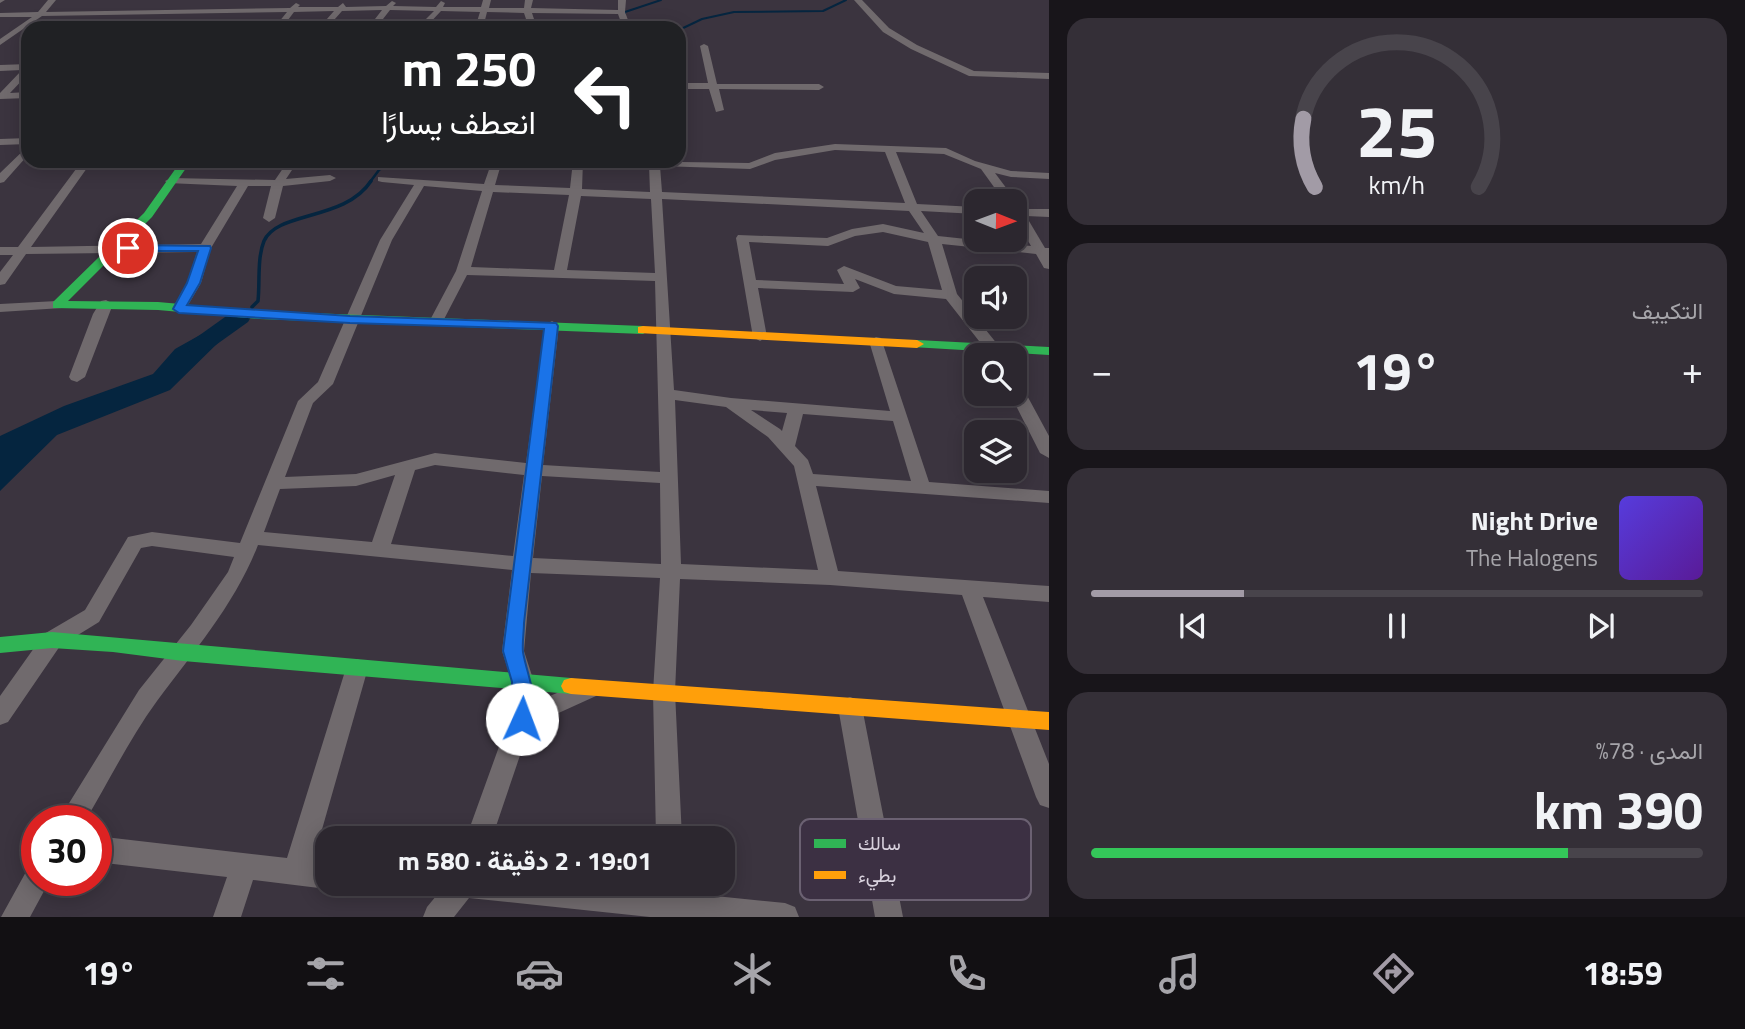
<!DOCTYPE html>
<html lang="ar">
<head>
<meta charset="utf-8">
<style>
  body { margin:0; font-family:"Titillium Web",Vazirmatn,sans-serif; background:#342f37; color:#f1f3f6; direction:rtl; height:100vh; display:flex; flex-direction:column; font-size:26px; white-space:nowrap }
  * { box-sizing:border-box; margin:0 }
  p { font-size:23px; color:#a6a5aa }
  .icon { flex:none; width:38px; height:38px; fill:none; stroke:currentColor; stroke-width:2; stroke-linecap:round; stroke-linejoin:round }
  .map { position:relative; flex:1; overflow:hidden; direction:ltr }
  .panel { display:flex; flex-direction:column; gap:18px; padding:18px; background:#18151a; width:696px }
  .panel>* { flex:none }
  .top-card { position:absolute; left:21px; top:21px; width:665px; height:147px; border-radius:21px; box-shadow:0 4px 18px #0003,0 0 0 2px #48444b; direction:rtl; background:#202124; color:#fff; overflow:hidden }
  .needle { width:46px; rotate:91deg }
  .controls { position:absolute; left:964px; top:189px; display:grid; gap:14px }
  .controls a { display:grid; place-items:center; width:63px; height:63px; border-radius:14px; background:#2c272f; box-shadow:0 4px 18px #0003,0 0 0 2px #48444b; font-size:35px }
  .speed { position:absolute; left:21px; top:805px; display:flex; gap:14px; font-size:35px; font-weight:700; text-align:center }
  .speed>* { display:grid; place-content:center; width:91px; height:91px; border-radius:50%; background:#2c272f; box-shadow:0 4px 18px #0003,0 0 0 2px #48444b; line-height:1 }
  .speed .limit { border:10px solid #d22; background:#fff; color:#111 }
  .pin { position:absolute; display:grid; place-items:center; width:60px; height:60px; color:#fff; margin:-30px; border:4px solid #fff; border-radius:50%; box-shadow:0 2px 7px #0007 }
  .me { position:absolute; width:77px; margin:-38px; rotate:2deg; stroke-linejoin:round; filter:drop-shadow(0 0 5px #0008) }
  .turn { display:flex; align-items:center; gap:24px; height:147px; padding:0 35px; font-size:32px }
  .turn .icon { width:91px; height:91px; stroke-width:2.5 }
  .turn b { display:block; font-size:49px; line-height:60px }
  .big { font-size:52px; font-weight:700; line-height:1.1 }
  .panel .tile { flex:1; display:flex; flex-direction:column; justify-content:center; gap:10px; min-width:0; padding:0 24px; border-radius:21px; background:#342f37 }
  .panel .dial { align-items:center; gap:0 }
  .dial svg { height:182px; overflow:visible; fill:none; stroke:#48444b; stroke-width:7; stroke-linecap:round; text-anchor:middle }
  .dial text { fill:#f1f3f6; stroke:none }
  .song { display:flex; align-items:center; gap:21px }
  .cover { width:84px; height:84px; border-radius:10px; background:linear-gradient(135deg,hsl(250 70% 55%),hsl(270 70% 35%)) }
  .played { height:7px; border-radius:4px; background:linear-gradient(90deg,#a29ba6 25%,#48444b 25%) }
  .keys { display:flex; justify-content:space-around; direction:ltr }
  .heat { display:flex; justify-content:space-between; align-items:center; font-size:38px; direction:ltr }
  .charge { height:10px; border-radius:5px; background:linear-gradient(90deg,#34c759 78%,#48444b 0) }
  .trip { position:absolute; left:315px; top:826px; width:420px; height:70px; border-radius:21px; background:#2c272f; box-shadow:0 4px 18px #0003,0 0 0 2px #48444b; font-weight:700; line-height:70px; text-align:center; direction:rtl }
  .menu { display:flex; height:112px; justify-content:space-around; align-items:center; background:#121013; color:#a6a5aa }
  .menu .icon { width:49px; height:49px }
  .menu .active { color:#a29ba6 }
  .menu b { font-size:32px; color:#f1f3f6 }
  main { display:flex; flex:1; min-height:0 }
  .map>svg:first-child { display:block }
  .water { fill:#05253f }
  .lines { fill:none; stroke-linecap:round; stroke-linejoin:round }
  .stream-far2 { stroke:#05253f; stroke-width:2 }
  .stream-far1 { stroke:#05253f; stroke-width:2.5 }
  .stream { stroke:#05253f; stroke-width:3.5 }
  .river { fill:#05253f; fill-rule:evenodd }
  .street { fill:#706a6d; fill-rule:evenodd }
  .fast { fill:#30b455; fill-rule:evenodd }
  .slow { fill:#ff9f0a; fill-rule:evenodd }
  .route { fill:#1a73e8; stroke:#114b97; stroke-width:2 }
  .key { fill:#3c3043; stroke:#6b6172; stroke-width:2 }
  .key-label { font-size:19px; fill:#d9d2de }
</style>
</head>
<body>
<main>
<section class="panel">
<div class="tile dial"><svg viewBox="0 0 100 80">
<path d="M14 69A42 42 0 1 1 86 69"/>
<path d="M14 69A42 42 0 0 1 9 39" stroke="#a29ba6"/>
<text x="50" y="56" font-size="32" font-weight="700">25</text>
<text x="50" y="72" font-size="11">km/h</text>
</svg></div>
<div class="tile"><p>التكييف</p>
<div class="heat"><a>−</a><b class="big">19°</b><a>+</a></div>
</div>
<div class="tile">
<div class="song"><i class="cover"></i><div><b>Night Drive</b><p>The Halogens</p></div></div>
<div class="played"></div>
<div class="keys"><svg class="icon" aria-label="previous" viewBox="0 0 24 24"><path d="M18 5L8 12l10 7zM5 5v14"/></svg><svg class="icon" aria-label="pause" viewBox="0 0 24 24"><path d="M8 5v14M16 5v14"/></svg><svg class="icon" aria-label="next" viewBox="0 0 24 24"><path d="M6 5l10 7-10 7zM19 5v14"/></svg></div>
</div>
<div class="tile"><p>المدى · 78%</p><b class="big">390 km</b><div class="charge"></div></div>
</section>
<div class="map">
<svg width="1049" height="917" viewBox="0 0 1049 917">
  <rect width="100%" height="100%" fill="#3b343f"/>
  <path class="water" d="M227 328 225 336 170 390 57 435 0 491V436L64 406 153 374 175 349 200 335Z"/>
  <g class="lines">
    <path class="stream-far2" d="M625 15V12L661 0
      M679 30 702 19 734 12 823 11 846 0"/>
    <path class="stream-far1" d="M370 182 379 170 392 161"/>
    <path class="stream" d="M252 307 258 301C260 283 257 258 264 241 277 211 345 221 371 181"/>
    <path class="river" d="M240 311 248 312 251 317 248 322 206 352H190L187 347 190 342 232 312Z"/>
    <path class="street" d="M0 0H5L0 3Z
      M48 0H56L46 12 290 8 296 3 300 5 298 7H338L343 3 346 7 386 6 392 1 396 3 393 6 436 7 441 1 445 3 443 7H481L483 0H491L489 8H524L525 0H533L531 8 618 10V0H626L625 12 631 28H623L618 14 532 13 537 28H529L524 13 487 12 483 28H475L480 12 441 11 425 28H417L434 11 390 10 376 28H368L382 10 342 11 327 28H319L334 11 294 12 282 28H274L287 12 42 16 0 45V39L32 17H0V13L38 12Z
      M854 0H862L889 28 917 45 974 71 1049 73V79L969 76 911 49 883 32Z
      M704 44 708 46 717 84H819L824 87 819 90 719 89 724 110 716 112 709 89H679V83H708L700 46Z
      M28 64V74L10 93 28 92V98L0 99V93L22 70 0 71V65Z
      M28 138V144L0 145V139Z
      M835 144 946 148 975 161 1011 171 1049 173V179L1011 177 995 173 1016 201H1004L981 169 944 154 896 152 917 204 976 207V214L921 211 938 236 1031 246 1015 218V204L1021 209H1049V217L1026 216 1045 248H1049V269L1044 268 1036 254 942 244 957 294 1006 355H990L946 299 894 294 855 279 860 288 853 292 758 288 767 337 760 341 753 337 736 238 738 235 827 238 852 229 883 224 924 233 909 211 662 199 674 390 731 398 890 411 869 341 876 337 881 338 929 482 1049 491V503L816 486 838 571 1049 586V602L983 597 1049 764V808L1040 805 1036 797 962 595 830 585 680 579 675 692 682 838H656L653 692 660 578 531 573 524 651 534 682 533 703 588 680 596 682 599 689 596 696 530 726 492 838H466L509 719 512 682 502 651 512 570 258 545C235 604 194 651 157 701 130 738 109 781 85 821H58L139 690 191 625 228 572 234 557 152 546 141 548 99 622 60 646 8 722 0 725V696L44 634 85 610 128 537 152 532 240 543 298 401 318 382 380 240 414 185 382 182 378 181V177L484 184 492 161H502L495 185 570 188 573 161H583L582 189 650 192 649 165 618 164 613 161 749 163 775 153ZM835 150 885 152 905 203 662 192 660 166 750 169 775 160ZM424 186 482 191 456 271 429 322 431 325H441L467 275 655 281 660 472 543 465 559 325 552 321 545 325 526 463 435 453 356 474 285 477 313 403 333 384 392 240ZM493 192 569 195 554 270 471 267ZM581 196 651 199 655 273 567 270ZM883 232 928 242 942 290 896 286 844 266 837 270 844 284 756 280 749 242 828 246 855 236ZM675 400 726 407 768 437 794 466 818 570 681 564ZM751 410 787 413 782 431 780 429ZM803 414 893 421 911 481 813 474 808 460 795 446ZM435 465 524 475 513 556 391 544 415 470ZM395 475 372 542 264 532 280 489 356 486ZM542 476 660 483 661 564 533 558Z
      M28 146V155L4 182 0 183V173Z
      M82 161H92L31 247 201 244 237 186 167 183 165 181 171 178 275 180 288 161H298L286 179 330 175 336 178 330 181 283 186 275 218 269 222 263 218 271 186H248L211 248 201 283 184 312 179 313 172 309 187 283 197 252 26 254 5 284 0 285V272L13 255H0V247H18Z
      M106 300 113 304 85 377 77 382 71 380 69 377 93 314 101 301Z
      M57 301 62 302V308L0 312V304Z
      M1015 383 1023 388 1049 436V458L1040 453 1010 394H1015Z
      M357 659 365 662 368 668 313 861 327 863V884L337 885 327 889 253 880 241 917H213L227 877 96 862V836L287 858 346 668 349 662Z
      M850 697 858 700 862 707 903 917H875L838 707 842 700Z
      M37 866V880H50L30 917H1L27 870Z
      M446 884H593L659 890V884H685L686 893 785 903 795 907 799 917H650L469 898 454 917H423L427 907Z"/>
    <path class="fast" d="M181 161H191L152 217 68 301 158 302 259 311 643 326 650 330 643 334 259 319 158 310 53 308V302L144 213Z
      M917 340 1049 347V355L912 347 910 344Z
      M52 632 571 678 578 680 581 686 578 692 571 694 183 661 113 652 52 648 0 653V637Z"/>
    <path class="slow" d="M643 326 917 340 924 344 917 348 638 333V327Z
      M571 678 1049 712V730L571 694 564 692 561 686 564 680Z"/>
  </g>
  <path class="route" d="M128 245 210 246 211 248 200 283 187 305 350 316 556 323 558 326 524 623C524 632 522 643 523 652 527 676 541 701 529 725L522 728 514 725 511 719 512 682 503 651 544 329 350 323 179 313 173 309 187 283 198 251H124L122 248Z"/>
  <rect x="800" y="819" width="231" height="81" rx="10" class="key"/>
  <rect x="814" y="839" width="32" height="9" fill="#30b455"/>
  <rect x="814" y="871" width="32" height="8" fill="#ff9f0a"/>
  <g class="key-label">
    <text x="858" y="850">سالك</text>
    <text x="858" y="882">بطيء</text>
  </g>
</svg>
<div class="controls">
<a><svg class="needle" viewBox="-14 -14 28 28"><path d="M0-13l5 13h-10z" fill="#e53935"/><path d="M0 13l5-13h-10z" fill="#a6a5aa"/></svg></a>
<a><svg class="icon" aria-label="sound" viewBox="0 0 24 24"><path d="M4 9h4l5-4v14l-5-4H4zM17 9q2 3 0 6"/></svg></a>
<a><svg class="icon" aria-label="search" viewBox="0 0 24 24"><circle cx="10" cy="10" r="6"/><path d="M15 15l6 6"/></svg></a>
<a><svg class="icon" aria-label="layers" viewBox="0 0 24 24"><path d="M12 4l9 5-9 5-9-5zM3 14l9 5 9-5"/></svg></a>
</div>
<div class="speed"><div class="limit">30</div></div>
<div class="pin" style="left:128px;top:248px;background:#d93025"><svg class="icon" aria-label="arrive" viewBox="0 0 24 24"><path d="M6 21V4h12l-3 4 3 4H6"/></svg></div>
<svg class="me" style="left:522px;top:719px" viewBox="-20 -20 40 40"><circle r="19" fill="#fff"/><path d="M0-13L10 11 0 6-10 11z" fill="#1a73e8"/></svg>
<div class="trip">19:01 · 2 دقيقة · 580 m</div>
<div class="top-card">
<div class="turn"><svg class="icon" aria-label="left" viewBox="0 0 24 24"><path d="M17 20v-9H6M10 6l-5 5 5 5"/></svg><div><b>250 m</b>انعطف يسارًا</div></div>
</div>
</div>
</main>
<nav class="menu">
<b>18:59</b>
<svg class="icon active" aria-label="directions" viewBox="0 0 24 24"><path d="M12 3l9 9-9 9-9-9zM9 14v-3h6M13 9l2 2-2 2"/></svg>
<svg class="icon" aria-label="music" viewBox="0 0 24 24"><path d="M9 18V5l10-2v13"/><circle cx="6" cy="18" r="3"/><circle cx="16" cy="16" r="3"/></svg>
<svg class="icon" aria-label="phone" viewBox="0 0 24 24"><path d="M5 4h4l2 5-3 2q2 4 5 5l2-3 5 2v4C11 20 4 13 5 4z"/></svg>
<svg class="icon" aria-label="climate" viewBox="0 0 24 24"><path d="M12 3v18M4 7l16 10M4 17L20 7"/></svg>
<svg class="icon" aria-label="car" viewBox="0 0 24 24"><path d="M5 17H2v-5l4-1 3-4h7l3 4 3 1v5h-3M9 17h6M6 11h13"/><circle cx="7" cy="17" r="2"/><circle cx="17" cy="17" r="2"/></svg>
<svg class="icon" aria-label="filters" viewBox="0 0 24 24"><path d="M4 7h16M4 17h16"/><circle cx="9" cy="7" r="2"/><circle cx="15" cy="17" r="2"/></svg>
<b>19°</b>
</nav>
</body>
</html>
